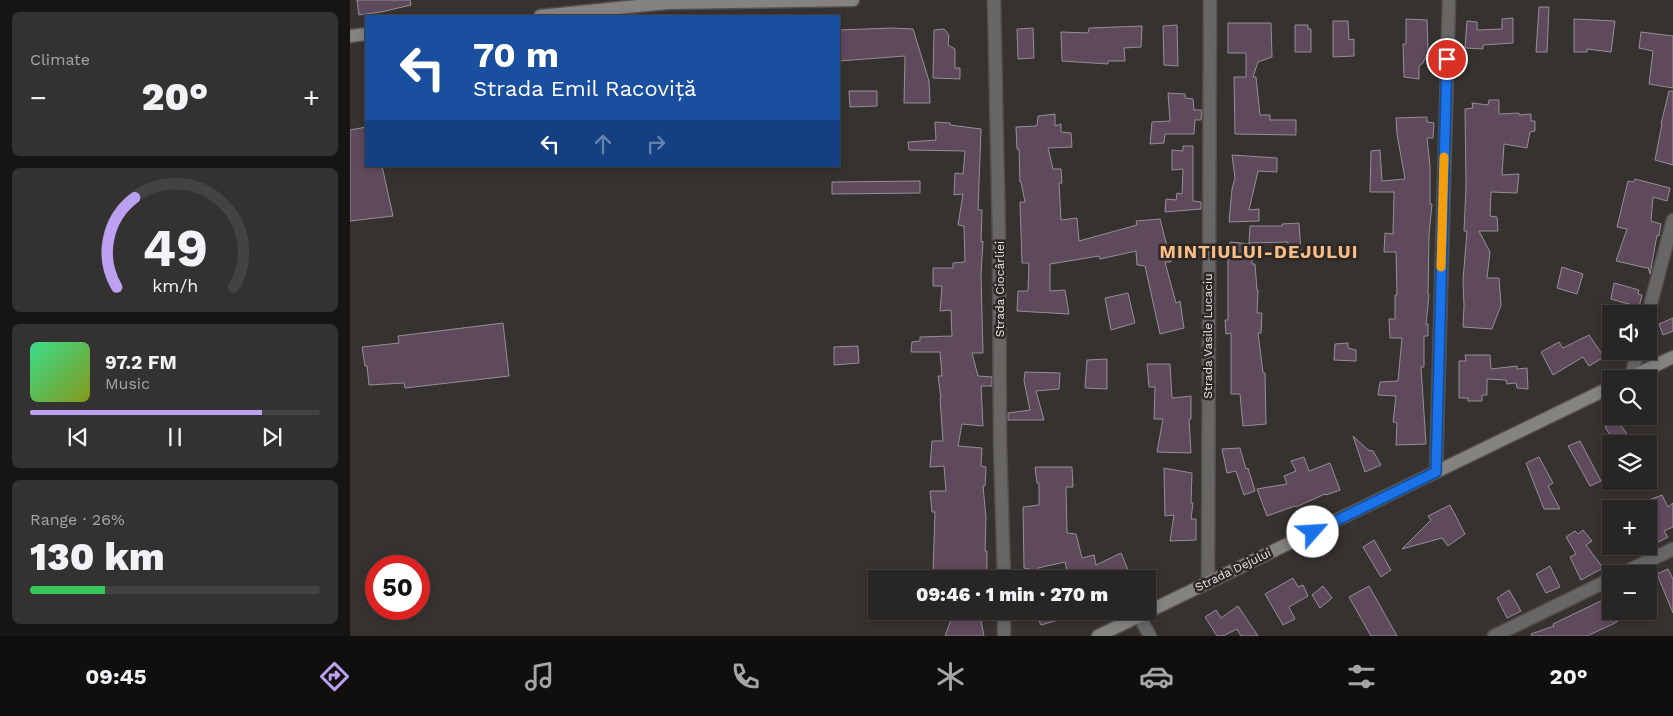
<!DOCTYPE html>
<html lang="en">
<head>
<meta charset="utf-8">
<style>
  body { margin:0; font-family:"Work Sans",sans-serif; background:#343231; color:#f1f3f6; height:100vh; display:flex; flex-direction:column; font-size:19px; white-space:nowrap }
  * { box-sizing:border-box; margin:0 }
  p { font-size:16px; color:#a5a5a6 }
  .icon { flex:none; width:28px; height:28px; fill:none; stroke:currentColor; stroke-width:2; stroke-linecap:round; stroke-linejoin:round }
  .map { position:relative; flex:1; overflow:hidden }
  .drawer { display:flex; flex-direction:column; gap:12px; padding:12px; background:#161514; width:350px }
  .drawer>* { flex:none }
  .guide { position:absolute; left:15px; top:15px; width:475px; height:152px; border-radius:0px; box-shadow:0 2px 8px #0003,0 0 0 1px #444341; background:#1a4fa0; color:#fff; overflow:hidden }
  .controls { position:absolute; left:1252px; top:305px; display:grid; gap:10px }
  .controls a { display:grid; place-items:center; width:55px; height:55px; border-radius:0px; background:#282624; box-shadow:0 2px 8px #0003,0 0 0 1px #444341; font-size:25px }
  .speed { position:absolute; left:15px; top:555px; display:flex; gap:10px; font-size:25px; font-weight:700; text-align:center }
  .speed>* { display:grid; place-content:center; width:65px; height:65px; border-radius:50%; background:#282624; box-shadow:0 2px 8px #0003,0 0 0 1px #444341; line-height:1 }
  .speed .limit { border:8px solid #d22; background:#fff; color:#111 }
  .pin { position:absolute; display:grid; place-items:center; width:42px; height:42px; color:#fff; margin:-21px; border:2px solid #fff; border-radius:50%; box-shadow:0 1px 5px #0007 }
  .me { position:absolute; width:55px; margin:-28px; rotate:64deg; stroke-linejoin:round; filter:drop-shadow(0 0 4px #0008) }
  .turn { display:flex; align-items:center; gap:18px; height:105px; padding:0 25px; font-size:22px }
  .turn .icon { width:65px; height:65px; stroke-width:2.5 }
  .turn b { display:block; font-size:35px; line-height:42px }
  .lanes { display:flex; align-items:center; height:48px; padding:0 25px; background:#0003; justify-content:center; gap:25px; direction:ltr }
  .lanes .off { opacity:.35 }
  .big { font-size:38px; font-weight:800; line-height:1.1 }
  .drawer .tile { flex:1; display:flex; flex-direction:column; justify-content:center; gap:8px; min-width:0; padding:0 18px; border-radius:8px; background:#343231 }
  .drawer .dial { align-items:center; gap:0 }
  .dial svg { height:130px; overflow:visible; fill:none; stroke:#444341; stroke-width:7; stroke-linecap:round; text-anchor:middle }
  .dial text { fill:#f1f3f6; stroke:none }
  .song { display:flex; align-items:center; gap:15px }
  .cover { width:60px; height:60px; border-radius:8px; background:linear-gradient(135deg,hsl(150 70% 55%),hsl(70 70% 35%)) }
  .played { height:5px; border-radius:2px; background:linear-gradient(90deg,#bca0f2 80%,#444341 80%) }
  .keys { display:flex; justify-content:space-around; direction:ltr }
  .heat { display:flex; justify-content:space-between; align-items:center; font-size:28px; direction:ltr }
  .charge { height:8px; border-radius:4px; background:linear-gradient(90deg,#34c759 26%,#444341 0) }
  .trip { position:absolute; left:518px; top:570px; width:288px; height:50px; border-radius:0px; background:#282624; box-shadow:0 2px 8px #0003,0 0 0 1px #444341; font-weight:800; line-height:50px; text-align:center }
  .menu { display:flex; height:80px; justify-content:space-around; align-items:center; background:#100f0e; color:#a5a5a6 }
  .menu .icon { width:35px; height:35px }
  .menu .active { color:#bca0f2 }
  .menu b { font-size:22px; color:#f1f3f6 }
  main { display:flex; flex:1; min-height:0 }
  .map>svg:first-child { display:block }
  .building { fill:#5f495d; stroke:#949093 }
  .lines { fill:none; stroke-linecap:round; stroke-linejoin:round }
  .minor-casing { stroke:#524f4d; stroke-width:15 }
  .secondary-casing { stroke:#524f4d; stroke-width:15 }
  .minor { stroke:#686765; stroke-width:12 }
  .secondary { stroke:#858380; stroke-width:12 }
  .route-casing { stroke:#114b97; stroke-width:12 }
  .route { stroke:#1a73e8; stroke-width:9 }
  .slow { stroke:#f59e0b; stroke-width:9 }
  .labels { text-anchor:middle; dominant-baseline:central; stroke-width:5; stroke-linejoin:round; paint-order:stroke }
  .street-label { font-size:12px; fill:#e8e5e4; stroke:#2c2826 }
  .district-label { font-size:18px; font-weight:bold; letter-spacing:1px; fill:#f9bd85; stroke:#2c2826 }
</style>
</head>
<body>
<main>
<section class="drawer">
<div class="tile"><p>Climate</p>
<div class="heat"><a>−</a><b class="big">20°</b><a>+</a></div>
</div>
<div class="tile dial"><svg viewBox="0 0 100 80">
<path d="M14 69A42 42 0 1 1 86 69"/>
<path d="M14 69A42 42 0 0 1 25 14" stroke="#bca0f2"/>
<text x="50" y="56" font-size="32" font-weight="700">49</text>
<text x="50" y="72" font-size="11">km/h</text>
</svg></div>
<div class="tile">
<div class="song"><i class="cover"></i><div><b>97.2 FM</b><p>Music</p></div></div>
<div class="played"></div>
<div class="keys"><svg class="icon" aria-label="previous" viewBox="0 0 24 24"><path d="M18 5L8 12l10 7zM5 5v14"/></svg><svg class="icon" aria-label="pause" viewBox="0 0 24 24"><path d="M8 5v14M16 5v14"/></svg><svg class="icon" aria-label="next" viewBox="0 0 24 24"><path d="M6 5l10 7-10 7zM19 5v14"/></svg></div>
</div>
<div class="tile"><p>Range · 26%</p><b class="big">130 km</b><div class="charge"></div></div>
</section>
<div class="map">
<svg width="1323" height="636" viewBox="0 0 1323 636">
  <rect width="100%" height="100%" fill="#363230"/>
  <path class="building" d="M7 0H60L61 5 31 12 9 15Z
    M1189 7H1199L1197 52H1186Z
    M1163 18V43L1133 45V49L1115 48 1117 21 1127 22V30L1152 29V19Z
    M1056 19 1077 20 1078 52 1073 63 1069 66V79L1054 77 1053 44H1056Z
    M1224 19 1265 21 1261 52 1237 49V52H1224Z
    M983 21H998L999 40 1004 39V56L983 57Z
    M878 23H921L922 57 908 62 903 77H906L910 115H920V120H946V135L885 134 884 77H896V53H878Z
    M827 25 828 66 814 65 813 26Z
    M945 25H958V29H961V52H945Z
    M792 26 791 47 774 48 775 61H758V64L712 61 711 32 738 33 739 28Z
    M541 28 563 29 579 81 580 103H554L555 56 489 61V30Z
    M683 28 684 58 668 59 667 29Z
    M594 29 599 35 598 45 605 49V68H610V79L583 78 584 30Z
    M1291 32 1323 36V88L1299 84 1303 51 1289 48Z
    M499 91H527V106L500 107Z
    M1319 91H1323V165L1305 160 1312 124H1311Z
    M818 93 835 94V98L843 99 844 110H852L851 120H845L844 134H815L814 143 800 144 802 122 820 121Z
    M1139 100H1149V114L1169 113V115L1181 114V121H1185V131L1180 132 1177 148 1154 144 1152 175 1169 174 1167 193 1141 192 1140 216 1147 217 1148 231H1129L1140 252 1137 278H1149L1151 305 1142 329 1113 327 1114 306 1113 280 1117 231H1114L1116 186 1115 109 1123 108 1122 103 1138 105Z
    M705 114V126L711 124V132L721 133 722 147 698 148 703 169H711L712 183H709L711 220 727 218 729 241 787 225 786 221 810 219 821 262H815L826 303 830 301 834 328 810 334 795 266 787 265 786 251 750 259 749 256 700 264V291L715 290 719 314 667 311 668 291H678L679 263H672L670 202H675L671 182H670L669 149H667L666 127 687 126 688 116Z
    M1077 117V122L1084 123 1083 138H1077L1080 166V204H1082L1079 235 1078 295H1079L1076 324H1078V336H1074V367H1071L1076 444 1046 445 1047 423 1043 422 1046 396 1028 395 1030 382 1048 381 1052 338H1040L1039 319H1045V295H1047L1046 252H1034L1035 233 1043 234 1044 192H1020L1021 151 1030 150 1032 181 1055 179 1047 134 1046 118Z
    M585 122 600 123V125L631 129 628 210H632L631 242 633 241 631 275 633 353H622L628 376 642 377V386H631L633 426 612 424 608 446 632 448 631 466 636 467 635 486H633L636 517 635 551H637V579H618V572L583 573 585 512H582L580 491H596L594 466 580 467 582 441H593L590 398H591L588 376H592L590 352H561L562 342 570 341V337L602 336 601 310 590 311 592 286H583V268H603V263L615 262 614 226 608 225 613 194 604 195 605 173 613 174 615 151 559 150 558 142 586 140Z
    M16 127V166H32L43 216 0 221V130Z
    M833 146H843V201L851 202V209L815 212 816 199 826 200 827 193 832 194 833 169 822 170V150L833 151Z
    M882 155 927 158V172L908 171 899 210 909 209V221L879 222 882 189 885 178Z
    M1285 179 1320 188 1317 201 1303 197 1301 221 1311 224 1309 236 1307 235 1300 274 1298 267 1297 268 1266 261 1277 229 1267 227 1278 181 1284 182Z
    M570 181V193L482 194V182Z
    M949 223 951 253H938V242L899 243 900 226H932V224Z
    M880 242 901 244 902 264H905L907 290H908L907 313H912L911 333H908L913 373H915L916 424 893 426 890 394H881V333L876 334 875 320H878V255Z
    M1212 267 1233 274 1227 294 1207 288Z
    M1264 283 1289 290 1288 294 1292 295 1289 307 1261 299Z
    M778 293 785 323 761 330 755 298Z
    M1323 318V331L1313 335 1309 324Z
    M153 323 159 376 55 388 54 383 19 385 17 366H15L12 347 49 343 48 336Z
    M1239 335 1254 357 1239 366 1233 357 1203 375 1191 352 1209 342 1213 348Z
    M998 343V348L1006 350V361L984 360 985 344Z
    M508 346 509 363 484 365V347Z
    M1115 355H1140L1141 369 1167 366V369L1177 368 1178 389 1167 388 1166 383 1157 384 1156 380 1137 379V395H1132V401H1118V398H1109V361H1116Z
    M757 359V389L735 388 737 360Z
    M797 364H820L822 398 841 396V419H839L841 453 807 452 813 419H804L805 387H799Z
    M675 372 710 373 709 389 686 391 694 420H658V413L680 410 674 381Z
    M1267 420 1284 444H1266L1255 427Z
    M1003 436 1018 450 1023 451 1031 465 1015 472Z
    M1230 441 1251 481 1240 486 1218 446Z
    M890 448 896 469 898 468 905 491 894 495 886 471 877 473 872 449Z
    M954 457 959 471 980 463 990 490 976 495 975 494 946 507 945 506 917 516 907 489 937 484 934 476 946 471 941 461Z
    M1189 457 1203 483 1198 486 1210 509H1194L1176 463Z
    M685 467H722L723 487H716L717 533 726 534 732 558 744 555 746 565 771 553 779 572 765 579H719L715 562 688 568V571L674 568 673 507 689 505V483H687Z
    M814 468 842 473 841 503H843L841 519H846V540L820 541 824 515 815 516Z
    M1312 495 1318 507 1323 503V527L1314 531 1318 537 1299 547V500Z
    M1100 505 1115 534 1098 546 1092 538 1052 549 1081 520 1078 516Z
    M1233 530 1242 541 1236 545 1253 568 1231 580 1220 557 1226 554 1216 537 1225 531 1228 534Z
    M1024 540 1041 570 1031 577 1013 547Z
    M1200 566 1210 587 1196 593 1186 574Z
    M1318 569 1323 579V613L1307 574Z
    M943 578 948 587 953 585 958 596 939 607 945 619 933 625 915 594Z
    M973 586 982 598 970 608 962 595Z
    M1019 586 1047 636H1021L999 597Z
    M1159 590 1171 611 1157 618 1147 598Z
    M1257 598 1261 605V611H1284L1267 620 1268 621 1263 624 1237 636H1182L1181 634 1204 626 1203 624Z
    M888 606 908 636H891L887 629 873 636H867L855 617 866 610 871 618Z
    M615 611H629L634 636H595L601 620H606V615Z
    M684 611H729V614L691 625Z"/>
  <g class="lines">
    <g class="minor-casing">
      <path id="minor" d="M644 0 649 238 650 443 654 579
        M1298 314 1323 220
        M1281 377 1288 351
        M1086 472 1099 0
        M1271 574 1323 549
        M858 583 860 0
        M789 616 800 636
        M654 636V611
        M1144 636 1261 579"/>
    </g>
    <g class="secondary-casing">
      <path id="secondary" d="M190 16 317 3 503 0
        M0 36 16 34
        M1277 379 1323 357
        M748 636 1261 387"/>
    </g>
    <use href="#minor" class="minor"/>
    <use href="#secondary" class="secondary"/>
  </g>
  <g class="lines">
    <g class="route-casing">
      <path id="route" d="M963 532 1086 472 1097 59"/>
    </g>
    <use href="#route" class="route"/>
    <path class="slow" d="M1091 267 1094 157"/>
  </g>
  <g class="labels">
    <g class="street-label">
      <text transform="translate(650 289) rotate(-90)">Strada Ciocârliei</text>
      <text transform="translate(858 336) rotate(-90)">Strada Vasile Lucaciu</text>
      <text transform="translate(883 570) rotate(-26)">Strada Dejului</text>
    </g>
    <g class="district-label">
      <text x="909" y="251">MINTIULUI-DEJULUI</text>
    </g>
  </g>
</svg>
<div class="controls">
<a><svg class="icon" aria-label="sound" viewBox="0 0 24 24"><path d="M4 9h4l5-4v14l-5-4H4zM17 9q2 3 0 6"/></svg></a>
<a><svg class="icon" aria-label="search" viewBox="0 0 24 24"><circle cx="10" cy="10" r="6"/><path d="M15 15l6 6"/></svg></a>
<a><svg class="icon" aria-label="layers" viewBox="0 0 24 24"><path d="M12 4l9 5-9 5-9-5zM3 14l9 5 9-5"/></svg></a>
<a>+</a>
<a>−</a>
</div>
<div class="speed"><div class="limit">50</div></div>
<div class="pin" style="left:1097px;top:59px;background:#d93025"><svg class="icon" aria-label="arrive" viewBox="0 0 24 24"><path d="M6 21V4h12l-3 4 3 4H6"/></svg></div>
<svg class="me" style="left:963px;top:532px" viewBox="-20 -20 40 40"><circle r="19" fill="#fff"/><path d="M0-13L10 11 0 6-10 11z" fill="#1a73e8"/></svg>
<div class="trip">09:46 · 1 min · 270 m</div>
<div class="guide">
<div class="turn"><svg class="icon" aria-label="left" viewBox="0 0 24 24"><path d="M17 20v-9H6M10 6l-5 5 5 5"/></svg><div><b>70 m</b>Strada Emil Racoviță</div></div>
<div class="lanes"><svg class="icon" aria-label="left" viewBox="0 0 24 24"><path d="M17 20v-9H6M10 6l-5 5 5 5"/></svg><svg class="icon off" aria-label="ahead" viewBox="0 0 24 24"><path d="M12 20V5M6 11l6-6 6 6"/></svg><svg class="icon off" aria-label="right" viewBox="0 0 24 24"><path d="M7 20v-9h11M14 6l5 5-5 5"/></svg></div>
</div>
</div>
</main>
<nav class="menu">
<b>09:45</b>
<svg class="icon active" aria-label="directions" viewBox="0 0 24 24"><path d="M12 3l9 9-9 9-9-9zM9 14v-3h6M13 9l2 2-2 2"/></svg>
<svg class="icon" aria-label="music" viewBox="0 0 24 24"><path d="M9 18V5l10-2v13"/><circle cx="6" cy="18" r="3"/><circle cx="16" cy="16" r="3"/></svg>
<svg class="icon" aria-label="phone" viewBox="0 0 24 24"><path d="M5 4h4l2 5-3 2q2 4 5 5l2-3 5 2v4C11 20 4 13 5 4z"/></svg>
<svg class="icon" aria-label="climate" viewBox="0 0 24 24"><path d="M12 3v18M4 7l16 10M4 17L20 7"/></svg>
<svg class="icon" aria-label="car" viewBox="0 0 24 24"><path d="M5 17H2v-5l4-1 3-4h7l3 4 3 1v5h-3M9 17h6M6 11h13"/><circle cx="7" cy="17" r="2"/><circle cx="17" cy="17" r="2"/></svg>
<svg class="icon" aria-label="filters" viewBox="0 0 24 24"><path d="M4 7h16M4 17h16"/><circle cx="9" cy="7" r="2"/><circle cx="15" cy="17" r="2"/></svg>
<b>20°</b>
</nav>
</body>
</html>
